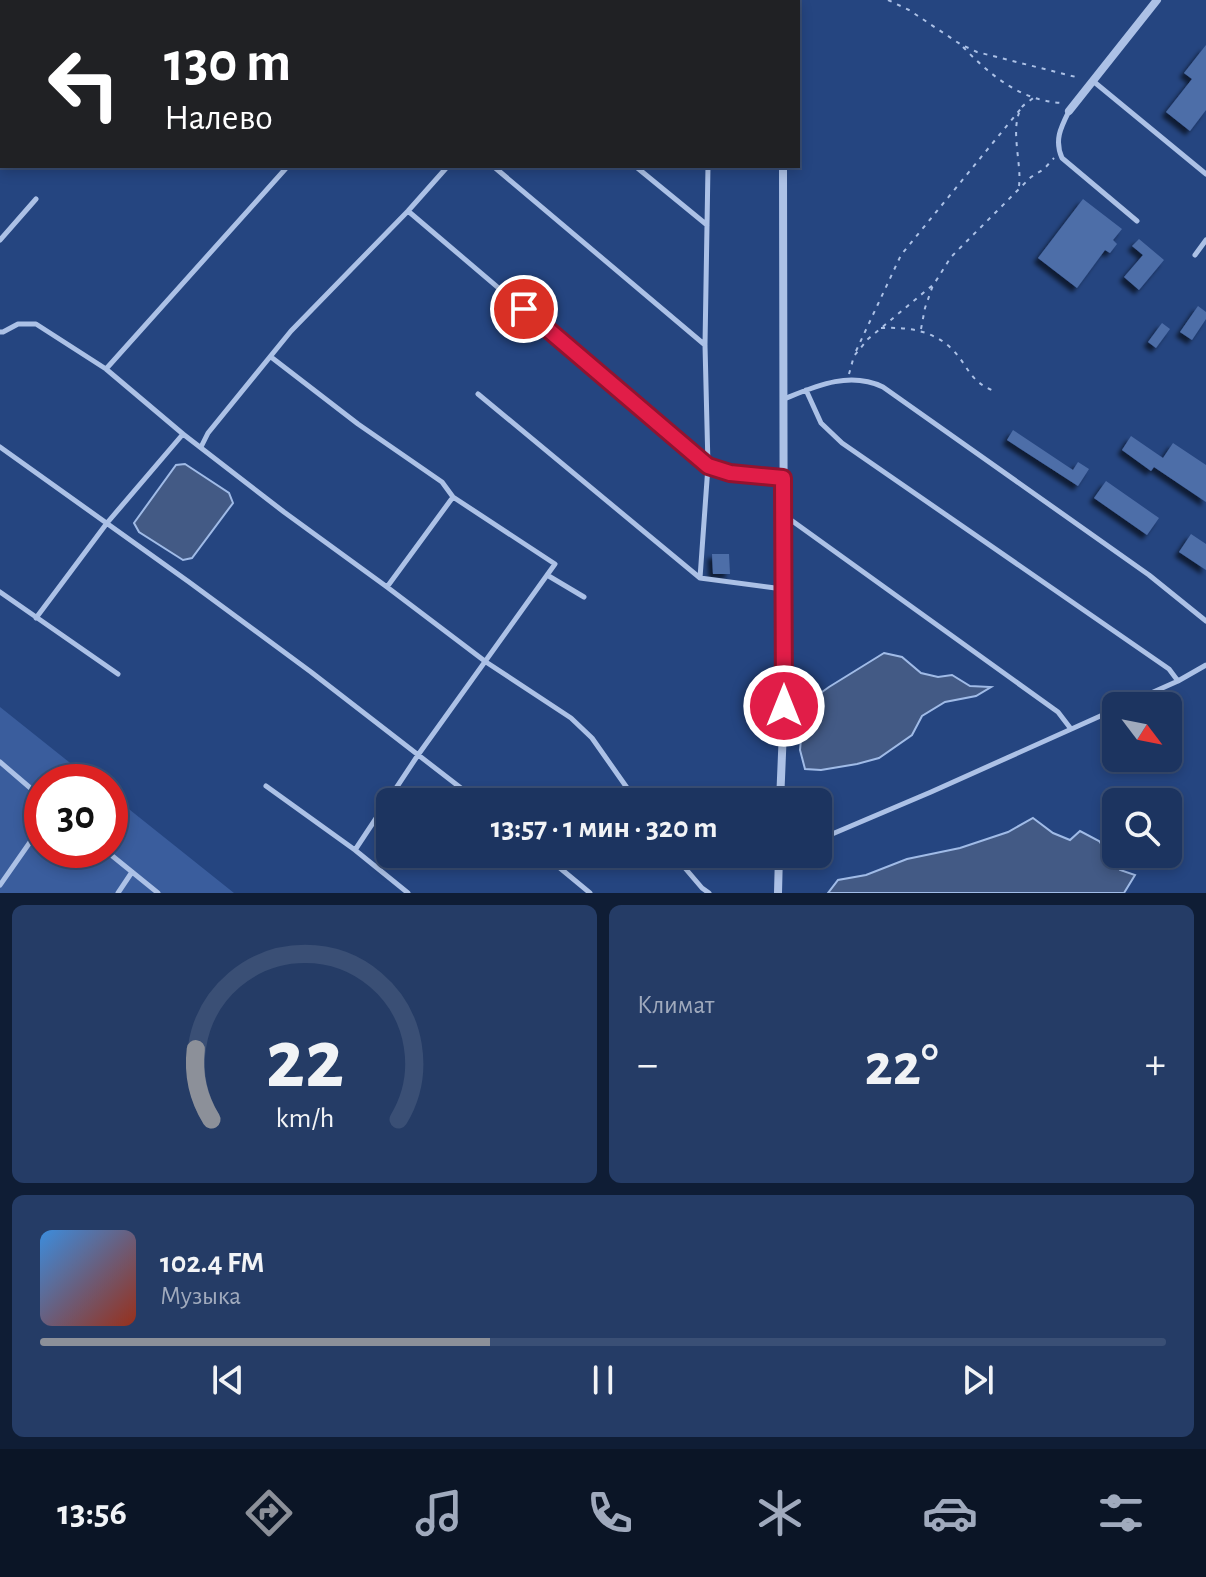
<!DOCTYPE html>
<html lang="ru">
<head>
<meta charset="utf-8">
<style>
  body { margin:0; font-family:"Alegreya Sans",sans-serif; background:#253c66; color:#f1f3f6; height:100vh; display:flex; flex-direction:column; font-size:30px; white-space:nowrap }
  * { box-sizing:border-box; margin:0 }
  p { font-size:26px; color:#a0aabd }
  .icon { flex:none; width:44px; height:44px; fill:none; stroke:currentColor; stroke-width:2; stroke-linecap:round; stroke-linejoin:round }
  .map { position:relative; height:893px; overflow:hidden }
  .details { display:flex; flex-direction:column; gap:12px; padding:12px; background:#0f1d35; flex:1 }
  .details>* { flex:none }
  .hud { position:absolute; left:0px; top:0px; width:800px; height:168px; box-shadow:0 4px 12px #0003,0 0 0 2px #3a4f75; background:#202124; color:#fff; overflow:hidden }
  .needle { width:52px; rotate:122deg }
  .controls { position:absolute; left:1102px; top:692px; display:grid; gap:16px }
  .controls a { display:grid; place-items:center; width:80px; height:80px; border-radius:12px; background:#1c3460; box-shadow:0 4px 12px #0003,0 0 0 2px #3a4f75; font-size:40px }
  .speed { position:absolute; left:24px; top:764px; display:flex; gap:16px; font-size:40px; font-weight:700; text-align:center }
  .speed>* { display:grid; place-content:center; width:104px; height:104px; border-radius:50%; background:#1c3460; box-shadow:0 4px 12px #0003,0 0 0 2px #3a4f75; line-height:1 }
  .speed .limit { border:12px solid #d22; background:#fff; color:#111 }
  .pin { position:absolute; display:grid; place-items:center; width:68px; height:68px; color:#fff; margin:-34px; border:4px solid #fff; border-radius:50%; box-shadow:0 2px 8px #0007 }
  .me { position:absolute; width:88px; margin:-44px; rotate:0deg; stroke-linejoin:round; filter:drop-shadow(0 0 6px #0008) }
  .turn { display:flex; align-items:center; gap:28px; height:168px; padding:0 32px; font-size:36px }
  .turn .icon { width:104px; height:104px; stroke-width:2.5 }
  .turn b { display:block; font-size:56px; line-height:68px }
  .big { font-size:60px; font-weight:700; line-height:1.1 }
  .details .card { flex:1; display:flex; flex-direction:column; justify-content:center; gap:12px; min-width:0; padding:0 28px; border-radius:12px; background:#253c66 }
  .details .dial { align-items:center; gap:0 }
  .dial svg { height:208px; overflow:visible; fill:none; stroke:#3a4f75; stroke-width:7; stroke-linecap:round; text-anchor:middle }
  .dial text { fill:#f1f3f6; stroke:none }
  .song { display:flex; align-items:center; gap:24px }
  .cover { width:96px; height:96px; border-radius:12px; background:linear-gradient(135deg,hsl(210 70% 55%),hsl(10 70% 35%)) }
  .played { height:8px; border-radius:4px; background:linear-gradient(90deg,#8c9099 40%,#3a4f75 40%) }
  .keys { display:flex; justify-content:space-around; direction:ltr }
  .heat { display:flex; justify-content:space-between; align-items:center; font-size:44px; direction:ltr }
  .details .tiles { flex:1; display:grid; gap:12px; grid-template-columns:1fr 1fr }
  .card:last-child { grid-column:span 2 }
  .trip { position:absolute; left:376px; top:788px; width:456px; height:80px; border-radius:12px; background:#1c3460; box-shadow:0 4px 12px #0003,0 0 0 2px #3a4f75; font-weight:700; line-height:80px; text-align:center }
  .tab-bar { display:flex; height:128px; justify-content:space-around; align-items:center; background:#0b1526; color:#a0aabd }
  .tab-bar .icon { width:56px; height:56px }
  .tab-bar .active { color:#8c9099 }
  .tab-bar b { font-size:36px; color:#f1f3f6 }
  .map>svg:first-child { display:block }
  .green { fill:#3a5d9d }
  .water { fill:#435a85; stroke:#a0bbe7; stroke-width:2 }
  .building { fill:#4e6ea8; filter:url(#shadow) }
  .lines { fill:none; stroke-linecap:round; stroke-linejoin:round }
  .path { stroke:#acc1e6; stroke-width:2; stroke-dasharray:4 6; stroke-linecap:butt }
  .lane { stroke:#acc1e6; stroke-width:5 }
  .street { stroke:#acc1e6; stroke-width:8 }
  .route-casing { stroke:#92132f; stroke-width:20 }
  .route { stroke:#e11d48; stroke-width:14 }
</style>
</head>
<body>
<div class="map">
<svg width="1206" height="893" viewBox="0 0 1206 893">
  <defs>
    <filter id="shadow"><feDropShadow dx="-4.5" dy="4.5" stdDeviation="2" flood-color="#0009"/></filter>
  </defs>
  <rect width="100%" height="100%" fill="#254580"/>
  <path class="green" d="M0 707 94 782H42V850H110V794L234 893H0Z"/>
  <path class="water" d="M185 464 229 493 233 503 192 558 183 560 139 532 134 523 176 465Z
    M884 653 902 657 921 673 938 677 952 675 970 686 991 687 976 696 945 702 922 716 912 735 879 758 857 764 821 770 805 769 800 750 804 705 829 687Z
    M1033 818 1053 833 1070 840 1080 831 1099 841 1120 870 1135 875 1124 893H828L838 880 866 875 907 859 960 848 1008 832Z"/>
  <path class="building" d="M1206 45V110L1190 131 1166 112 1192 79 1184 73Z
    M1083 199 1122 229 1113 240 1117 244 1110 253 1105 250 1077 288 1038 258Z
    M1139 239 1164 260 1139 290 1124 277 1143 255 1132 246Z
    M1198 306 1206 312V319L1192 340 1180 332Z
    M1162 323 1170 329 1156 348 1148 342Z
    M1013 430 1073 470 1078 462 1089 469 1078 486 1007 440Z
    M1131 436 1163 458 1173 443 1206 465V502L1154 467 1151 471 1122 450Z
    M1106 481 1159 518 1147 535 1094 498Z
    M1191 534 1206 544V570L1179 552Z
    M712 554H729L730 574H713Z"/>
  <g class="lines">
    <path class="path" d="M888 0 909 10 960 44 977 52 1080 78
      M963 47C990 75 1021 101 1062 103
      M1019 186C1022 163 1009 127 1022 107 1023 105 1031 100 1033 98
      M881 328C908 327 933 330 953 350 969 367 969 381 994 391
      M921 329 925 308 933 285
      M856 351 901 255 1023 106
      M849 374 854 356 868 339 934 284 951 257 1031 177 1044 169 1054 158"/>
    <path class="lane" d="M584 0 586 2
      M133 2 135 0
      M285 2 287 0
      M441 2 443 0
      M0 35 2 37
      M1093 81 1206 174
      M1069 111C1061 127 1054 140 1062 158L1137 221
      M493 166 705 345
      M635 166 707 225
      M408 211 708 466 749 476 783 478
      M0 240 36 199
      M1195 255 1206 240
      M0 332H3L18 324H36L106 369 183 434 284 512 387 587 486 662 571 718 592 738 637 802
      M271 357 358 424 442 482 453 497 555 564 418 755 355 850
      M106 369 288 166
      M806 390 821 423 842 443 1169 669 1178 681
      M478 394 700 578 783 589
      M784 399C816 386 849 371 883 387L1149 575 1206 621
      M0 447 189 582 311 672 479 802
      M201 447 208 433 291 331 408 211 448 166
      M784 515 1058 712 1071 729
      M547 575 584 597
      M700 578 708 466 705 345 708 166
      M387 587 453 497
      M0 592 118 674
      M36 618 107 523 183 434
      M1122 706 1178 681 1206 665
      M0 762 42 798
      M266 786 355 850 408 893
      M818 840 931 792 1116 709
      M105 850 158 893
      M543 854 590 893
      M673 854 702 888 709 893
      M0 885 42 825
      M118 893 132 872"/>
    <path class="street" d="M782 0V2
      M1069 111 1157 0
      M780 802 784 706 783 166
      M778 893 779 854"/>
  </g>
  <g class="lines">
    <g class="route-casing">
      <path id="route" d="M524 309 708 466 730 473 783 478 784 706"/>
    </g>
    <use href="#route" class="route"/>
  </g>
</svg>
<div class="controls">
<a><svg class="needle" viewBox="-14 -14 28 28"><path d="M0-13l5 13h-10z" fill="#e53935"/><path d="M0 13l5-13h-10z" fill="#a0aabd"/></svg></a>
<a><svg class="icon" aria-label="search" viewBox="0 0 24 24"><circle cx="10" cy="10" r="6"/><path d="M15 15l6 6"/></svg></a>
</div>
<div class="speed"><div class="limit">30</div></div>
<div class="pin" style="left:524px;top:309px;background:#d93025"><svg class="icon" aria-label="arrive" viewBox="0 0 24 24"><path d="M6 21V4h12l-3 4 3 4H6"/></svg></div>
<svg class="me" style="left:784px;top:706px" viewBox="-20 -20 40 40"><circle r="17" fill="#e11d48" stroke="#fff" stroke-width="3"/><path d="M0-11L8 9 0 5-8 9z" fill="#fff"/></svg>
<div class="trip">13:57 · 1 мин · 320 m</div>
<div class="hud">
<div class="turn"><svg class="icon" aria-label="left" viewBox="0 0 24 24"><path d="M17 20v-9H6M10 6l-5 5 5 5"/></svg><div><b>130 m</b>Налево</div></div>
</div>
</div>
<section class="details">
<div class="tiles">
<div class="card dial"><svg viewBox="0 0 100 80">
<path d="M14 69A42 42 0 1 1 86 69"/>
<path d="M14 69A42 42 0 0 1 8 42" stroke="#8c9099"/>
<text x="50" y="56" font-size="32" font-weight="700">22</text>
<text x="50" y="72" font-size="11">km/h</text>
</svg></div>
<div class="card"><p>Климат</p>
<div class="heat"><a>−</a><b class="big">22°</b><a>+</a></div>
</div>
<div class="card">
<div class="song"><i class="cover"></i><div><b>102.4 FM</b><p>Музыка</p></div></div>
<div class="played"></div>
<div class="keys"><svg class="icon" aria-label="previous" viewBox="0 0 24 24"><path d="M18 5L8 12l10 7zM5 5v14"/></svg><svg class="icon" aria-label="pause" viewBox="0 0 24 24"><path d="M8 5v14M16 5v14"/></svg><svg class="icon" aria-label="next" viewBox="0 0 24 24"><path d="M6 5l10 7-10 7zM19 5v14"/></svg></div>
</div>
</div>
</section>
<nav class="tab-bar">
<b>13:56</b>
<svg class="icon active" aria-label="directions" viewBox="0 0 24 24"><path d="M12 3l9 9-9 9-9-9zM9 14v-3h6M13 9l2 2-2 2"/></svg>
<svg class="icon" aria-label="music" viewBox="0 0 24 24"><path d="M9 18V5l10-2v13"/><circle cx="6" cy="18" r="3"/><circle cx="16" cy="16" r="3"/></svg>
<svg class="icon" aria-label="phone" viewBox="0 0 24 24"><path d="M5 4h4l2 5-3 2q2 4 5 5l2-3 5 2v4C11 20 4 13 5 4z"/></svg>
<svg class="icon" aria-label="climate" viewBox="0 0 24 24"><path d="M12 3v18M4 7l16 10M4 17L20 7"/></svg>
<svg class="icon" aria-label="car" viewBox="0 0 24 24"><path d="M5 17H2v-5l4-1 3-4h7l3 4 3 1v5h-3M9 17h6M6 11h13"/><circle cx="7" cy="17" r="2"/><circle cx="17" cy="17" r="2"/></svg>
<svg class="icon" aria-label="filters" viewBox="0 0 24 24"><path d="M4 7h16M4 17h16"/><circle cx="9" cy="7" r="2"/><circle cx="15" cy="17" r="2"/></svg>
</nav>
</body>
</html>
